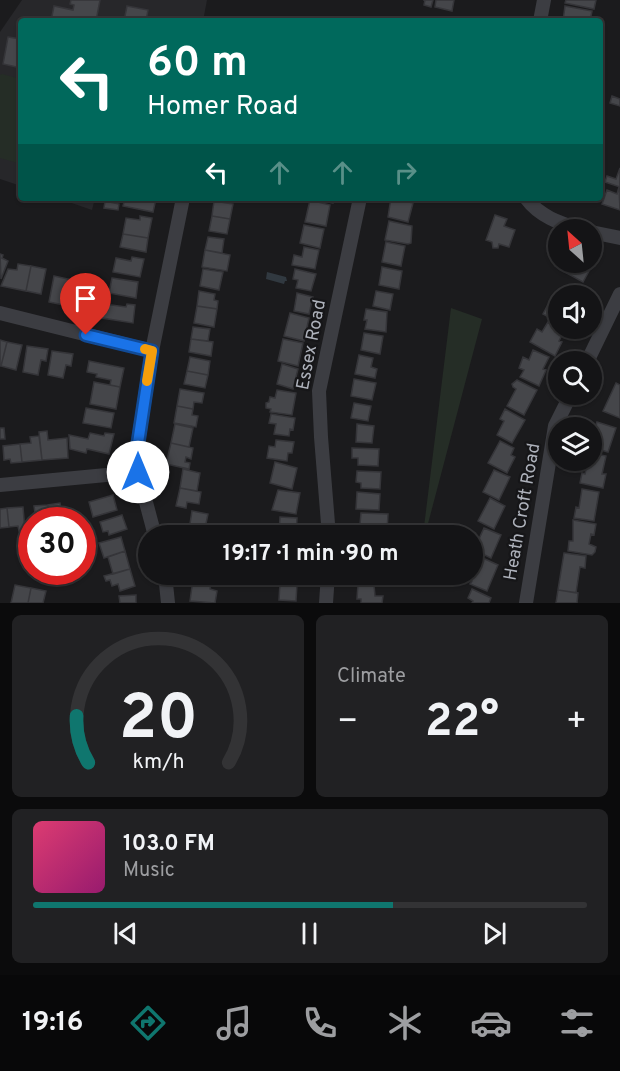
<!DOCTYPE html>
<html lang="en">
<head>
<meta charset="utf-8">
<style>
  body { margin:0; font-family:Overpass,sans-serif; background:#212123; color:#f1f3f6; height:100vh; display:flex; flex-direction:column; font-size:22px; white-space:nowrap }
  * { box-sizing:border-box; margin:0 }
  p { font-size:20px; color:#9d9ea1 }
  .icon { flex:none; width:33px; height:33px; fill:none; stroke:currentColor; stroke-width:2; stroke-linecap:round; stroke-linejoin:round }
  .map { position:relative; height:603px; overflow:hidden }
  .drawer { display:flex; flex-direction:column; gap:12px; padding:12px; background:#0b0b0c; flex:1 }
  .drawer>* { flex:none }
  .hud { position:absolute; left:18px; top:18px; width:585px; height:183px; border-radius:6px; box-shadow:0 2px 4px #0004,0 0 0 2px #333335; background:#00695c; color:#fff; overflow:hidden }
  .needle { width:39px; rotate:333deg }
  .tools { position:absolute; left:548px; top:219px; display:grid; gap:12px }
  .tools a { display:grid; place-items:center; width:54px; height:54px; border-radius:50%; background:#141416; box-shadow:0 2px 4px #0004,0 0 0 2px #333335; font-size:30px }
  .speed { position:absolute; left:18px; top:507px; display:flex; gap:12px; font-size:30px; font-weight:700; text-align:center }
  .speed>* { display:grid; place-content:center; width:78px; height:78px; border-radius:50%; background:#141416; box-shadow:0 2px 4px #0004,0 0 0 2px #333335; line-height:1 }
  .speed .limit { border:9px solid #d22; background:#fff; color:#111 }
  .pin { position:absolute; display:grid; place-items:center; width:51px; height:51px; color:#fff; margin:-62px -26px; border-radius:50% 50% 50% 0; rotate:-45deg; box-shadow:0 0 6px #0007 }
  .pin .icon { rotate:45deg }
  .me { position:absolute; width:66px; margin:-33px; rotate:0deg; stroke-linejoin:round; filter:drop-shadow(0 0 4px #0008) }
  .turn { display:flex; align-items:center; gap:21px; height:126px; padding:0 30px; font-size:27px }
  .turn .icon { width:78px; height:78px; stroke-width:2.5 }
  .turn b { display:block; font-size:42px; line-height:51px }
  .lanes { display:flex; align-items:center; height:57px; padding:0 30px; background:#0003; justify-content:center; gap:30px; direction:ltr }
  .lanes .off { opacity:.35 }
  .big { font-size:45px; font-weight:700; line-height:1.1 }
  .drawer .card { flex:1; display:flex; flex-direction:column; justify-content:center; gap:9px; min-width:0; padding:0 21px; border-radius:9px; background:#212123 }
  .drawer .dial { align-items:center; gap:0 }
  .dial svg { height:156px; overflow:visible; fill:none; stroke:#333335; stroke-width:7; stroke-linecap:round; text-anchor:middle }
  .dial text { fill:#f1f3f6; stroke:none }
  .song { display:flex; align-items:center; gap:18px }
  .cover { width:72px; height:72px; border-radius:9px; background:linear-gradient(135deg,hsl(340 70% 55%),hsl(320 70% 35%)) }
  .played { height:6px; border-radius:3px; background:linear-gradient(90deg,#0f766e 65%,#333335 65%) }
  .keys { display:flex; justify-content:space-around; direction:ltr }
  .heat { display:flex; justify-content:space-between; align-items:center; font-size:33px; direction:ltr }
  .drawer .tiles { flex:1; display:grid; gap:12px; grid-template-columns:1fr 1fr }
  .card:last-child { grid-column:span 2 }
  .trip { position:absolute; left:138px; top:525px; width:345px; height:60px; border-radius:30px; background:#141416; box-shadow:0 2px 4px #0004,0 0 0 2px #333335; font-weight:700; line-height:60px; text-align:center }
  .tabs { display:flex; height:96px; justify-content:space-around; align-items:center; background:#080809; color:#9d9ea1 }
  .tabs .icon { width:42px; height:42px }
  .tabs .current { color:#0f766e }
  .tabs b { font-size:27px; color:#f1f3f6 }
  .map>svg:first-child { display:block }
  .built { fill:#27272a }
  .green { fill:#252d26 }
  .water { fill:#313940 }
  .building { fill:#45464a; stroke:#353539; stroke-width:1.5 }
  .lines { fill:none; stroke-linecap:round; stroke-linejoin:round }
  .minor { stroke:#3c3d42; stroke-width:14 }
  .route-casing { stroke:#114b97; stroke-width:15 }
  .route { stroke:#1a73e8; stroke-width:10 }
  .slow { stroke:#f59e0b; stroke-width:10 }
  .labels { text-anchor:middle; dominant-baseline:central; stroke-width:4.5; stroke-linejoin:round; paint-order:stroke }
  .street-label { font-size:18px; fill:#aeb2bb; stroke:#161618 }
</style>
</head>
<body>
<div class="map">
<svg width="620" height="603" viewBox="0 0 620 603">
  <rect width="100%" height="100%" fill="#1b1b1d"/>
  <path class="built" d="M22 0H207L203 21H21V186L0 179V32Z
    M57 198H95L92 210Z"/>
  <path class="green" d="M2 74 21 79V164L0 158V75Z
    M451 308 482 319 425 535H423Z"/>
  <path class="water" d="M267 272 286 277 287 281H285L284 284 266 279Z"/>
  <path class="building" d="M71 0H100L96 21H51L54 6 73 10 74 5 70 4Z
    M423 0H433L431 7 424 5 425 0Z
    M436 0H454L452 11 435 7Z
    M566 0H596L594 9 565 3Z
    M127 6 148 10 146 21H124Z
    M565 6 592 11 590 21H563Z
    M237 17 247 19 246 21H226V19L236 21Z
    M8 37 21 39V68L3 64Z
    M612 96 620 99V106L610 103Z
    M620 168V187L605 182 607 176 616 179Z
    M619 187 620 210 602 204 607 190 617 194Z
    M125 198 156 199 153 212 123 206Z
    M311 198H334L333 203Z
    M391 198 413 203 408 222 388 217Z
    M310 200 330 205 326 226 305 222Z
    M105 201 119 204 118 210 104 208Z
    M214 201 233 204 230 219 212 216Z
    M495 215 507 219 504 226 515 230 509 247 499 244 498 248H493L492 242 486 240Z
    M140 216 152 218 148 238 123 234 126 218 140 220Z
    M212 216 230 219 227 234 209 231Z
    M389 221 412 226 411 243 408 244 385 240Z
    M304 225 324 229 320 248 300 243Z
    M123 234 148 238 146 252 120 247Z
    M208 237 224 239 222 253 205 250Z
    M386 242 405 246 401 266 382 262Z
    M304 247 319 250 315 269 292 265 294 255 302 257Z
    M205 250 230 255 227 271 202 267Z
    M0 254 3 255 2 258 8 261 1 279Z
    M132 257 144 259 140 277 113 272 116 258 131 261Z
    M565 262H588L584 269 589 271 583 282 561 270Z
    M18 264 31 266 26 291 1 286 8 269 17 270Z
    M31 266 46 269 41 294 26 291Z
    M382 267 402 271 399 289 379 285Z
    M203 269 223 272 219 290 200 286Z
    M295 269 316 274 311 291 296 288 298 280 293 279Z
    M54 276 68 279 64 305 49 302Z
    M112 278 138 282 136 298 109 293Z
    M68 279 82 281 78 307 64 305Z
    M566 287 582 296H561Z
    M199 291 215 294 214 300 218 301 217 309 197 306Z
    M376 291 393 294 390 310 373 306Z
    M297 293 313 297 309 314 294 311Z
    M550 301 556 304 558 301V316L554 314 552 319 543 314Z
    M104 304 126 307 127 304 135 305 133 323 102 318V315L98 312 99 306Z
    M197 306 217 309 214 327 194 323Z
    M366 309 387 312 386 332 365 329 367 320H364Z
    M290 313 309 318 304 341 284 336Z
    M548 322 564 331 559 341 562 342 555 356 530 342 537 329 542 332Z
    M193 327 210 329 208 341 191 339Z
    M364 333 383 336 380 354 361 350Z
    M191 339 213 342 211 356 189 352Z
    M283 339 303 343 298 366 278 361Z
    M0 340 7 342 1 366H0Z
    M7 342 22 345 16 370 1 366Z
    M27 346 48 349 46 361 41 360 38 375 23 372Z
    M533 350 549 357 543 369 546 370 539 386 520 377 524 370 519 368 523 357 529 360Z
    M52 351 73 354 71 366 66 365 63 378 48 375Z
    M359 355 373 358 371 367 377 369 375 378 355 374Z
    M190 357 210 361 208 375 187 371Z
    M89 361 124 368 120 387 110 385 111 380 96 377 97 374 87 372Z
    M282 364 298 369 293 389 277 384Z
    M187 371 208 375 205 388 184 384Z
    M354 379 376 383 372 400 351 396Z
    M517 380 537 390 524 415 507 406 516 389 513 387 512 384Z
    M94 382 120 387 116 409 90 404Z
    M616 383 620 385V418L603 411Z
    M180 389 204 393 202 403 194 402 193 409 177 406Z
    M277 390 296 393 292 415 270 412 271 409 266 408V403L269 402 270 397 275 398Z
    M354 403 371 406 368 421 351 418Z
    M177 406 193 409 192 415 198 416 196 427 174 423Z
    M86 408 114 413 111 428 83 423Z
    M505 409 525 420 512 443 497 435 504 421 500 419Z
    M271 414 295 418 293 430 290 429 289 436 274 434 276 424 269 423Z
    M597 422 616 428 608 452 591 447Z
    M175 424 193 428 189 447 171 443Z
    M357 424 374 426 372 443 356 442Z
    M0 428H4L5 439H0Z
    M47 431 48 440 67 438 68 458 42 460 39 432Z
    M90 433 104 436 105 433 114 434 109 454 87 449 86 453 70 449 69 435 88 439Z
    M39 436 42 460 22 462 20 444 31 443 30 437Z
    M276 440 294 442 292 453H288L287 461 267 458 269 446 275 447Z
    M500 441 514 448 511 455 515 457 507 473 488 463Z
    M171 443 193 448 191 459 186 457 185 462 190 463 189 469 166 464Z
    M20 444 22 462 11 463 10 459 4 460 3 446Z
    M352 448 379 449 378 466 358 465V458H352Z
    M591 453 606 456 602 474H606L603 488 580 483 582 473 585 474 588 460H591Z
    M275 462 297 468 292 489 270 483Z
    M183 469 200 473 197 491 180 488Z
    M494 470 510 477 499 500 483 492Z
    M357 471 381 472 380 489 361 488V483L356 482Z
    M180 488 201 492 199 504 187 502 186 508 176 506Z
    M582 489 599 492 594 521 574 518 576 507 579 508Z
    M278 490 300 493 296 514 272 510Z
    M357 492 380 494 379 510 356 509Z
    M113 495 117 510 93 517 89 502Z
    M490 498 505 506 494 529 478 521Z
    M60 503 62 520H49L48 505Z
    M48 505 49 520H36L34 506Z
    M23 507 25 531H19L18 526 9 527 7 508Z
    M7 508 9 527 0 528V509Z
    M192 511 208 514 204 533 189 530Z
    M361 513 388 514 387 532 365 531 366 524H360Z
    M122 515 127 529 109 535 108 531 103 532 100 522Z
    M280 517 297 518 296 536 279 534Z
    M573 520 596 524 594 535 591 534 589 544 596 547 595 552 592 555 568 551 569 541H573Z
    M484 528 501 535 491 558 474 550Z
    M189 530 204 533 203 536H187Z
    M121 537 125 551 104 558 99 543Z
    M125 551 130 569 113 574 108 557Z
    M564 553 586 556 585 568 580 567 576 593 558 590Z
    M476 555 498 565 487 591 470 584 472 581 466 578 467 574H472V562Z
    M130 569 135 586 120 591 118 584 112 586 110 580 106 581 104 576Z
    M281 574H298V580H281Z
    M359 574H375L374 585 358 584Z
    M193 579 211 582 210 589 217 591 215 603 190 601Z
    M280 583 297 584 296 601 279 600Z
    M358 584 374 585 375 596H383L382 603H361V599H357Z
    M15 585 31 588 28 603H11Z
    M31 588 46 591 43 603H28Z
    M472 589 491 598 489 603H472L473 601 468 598Z
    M558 590 578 593 577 603H556Z
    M136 595V603H120L119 596Z"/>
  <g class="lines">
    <path class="minor" d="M540 21 544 0
      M526 198C540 217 560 223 582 230
      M591 232 620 238
      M0 313 152 351
      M587 362 620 294
      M0 485 138 472
      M155 536 138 472V443L152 351 183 198
      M329 536 321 437 319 391 360 198
      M165 574 168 603
      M326 603 328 574
      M526 603 555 426 571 394"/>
  </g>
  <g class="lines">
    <g class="route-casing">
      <path id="route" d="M86 335 152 351 138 443V472"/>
    </g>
    <use href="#route" class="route"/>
    <path class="slow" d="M145 349 152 351 147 381"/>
  </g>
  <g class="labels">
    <g class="street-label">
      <text transform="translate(312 345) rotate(-79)">Essex Road</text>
      <text transform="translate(523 512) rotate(-80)">Heath Croft Road</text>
    </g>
  </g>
</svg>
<div class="tools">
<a><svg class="needle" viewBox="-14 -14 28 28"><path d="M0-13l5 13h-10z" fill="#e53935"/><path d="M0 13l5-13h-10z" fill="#9d9ea1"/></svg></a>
<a><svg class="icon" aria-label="sound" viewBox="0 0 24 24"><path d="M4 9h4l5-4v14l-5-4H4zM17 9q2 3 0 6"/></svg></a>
<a><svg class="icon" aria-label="search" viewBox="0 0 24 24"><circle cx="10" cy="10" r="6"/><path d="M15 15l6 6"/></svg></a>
<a><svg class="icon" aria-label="layers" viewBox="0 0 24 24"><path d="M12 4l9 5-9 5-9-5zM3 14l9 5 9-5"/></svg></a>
</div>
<div class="speed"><div class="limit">30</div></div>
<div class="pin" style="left:86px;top:335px;background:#d93025"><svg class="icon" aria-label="arrive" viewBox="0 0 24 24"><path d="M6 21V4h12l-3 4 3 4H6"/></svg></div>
<svg class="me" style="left:138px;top:472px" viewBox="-20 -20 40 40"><circle r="19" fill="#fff"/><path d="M0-13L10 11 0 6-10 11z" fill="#1a73e8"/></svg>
<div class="trip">19:17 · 1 min · 90 m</div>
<div class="hud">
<div class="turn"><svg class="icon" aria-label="left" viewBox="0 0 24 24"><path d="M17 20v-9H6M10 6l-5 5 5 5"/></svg><div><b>60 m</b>Homer Road</div></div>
<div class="lanes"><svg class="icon" aria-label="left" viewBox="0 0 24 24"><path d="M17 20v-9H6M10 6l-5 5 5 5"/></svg><svg class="icon off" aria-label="ahead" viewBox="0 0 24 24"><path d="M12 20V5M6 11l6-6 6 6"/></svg><svg class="icon off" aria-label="ahead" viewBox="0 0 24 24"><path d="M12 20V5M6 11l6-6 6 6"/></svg><svg class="icon off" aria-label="right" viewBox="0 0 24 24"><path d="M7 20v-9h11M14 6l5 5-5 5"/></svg></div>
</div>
</div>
<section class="drawer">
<div class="tiles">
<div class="card dial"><svg viewBox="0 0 100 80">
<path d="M14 69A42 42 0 1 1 86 69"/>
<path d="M14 69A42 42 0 0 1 8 45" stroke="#0f766e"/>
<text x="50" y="56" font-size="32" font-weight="700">20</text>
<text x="50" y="72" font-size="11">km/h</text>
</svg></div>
<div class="card"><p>Climate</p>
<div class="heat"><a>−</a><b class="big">22°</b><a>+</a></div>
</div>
<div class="card">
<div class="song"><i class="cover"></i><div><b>103.0 FM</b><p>Music</p></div></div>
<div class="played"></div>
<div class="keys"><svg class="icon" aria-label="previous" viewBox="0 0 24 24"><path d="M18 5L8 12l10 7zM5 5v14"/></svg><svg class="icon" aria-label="pause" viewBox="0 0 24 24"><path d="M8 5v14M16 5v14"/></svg><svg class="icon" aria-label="next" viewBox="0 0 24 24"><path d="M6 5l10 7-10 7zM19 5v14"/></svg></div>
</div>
</div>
</section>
<nav class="tabs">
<b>19:16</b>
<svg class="icon current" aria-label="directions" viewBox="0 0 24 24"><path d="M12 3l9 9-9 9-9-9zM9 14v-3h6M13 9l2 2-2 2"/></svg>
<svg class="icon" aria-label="music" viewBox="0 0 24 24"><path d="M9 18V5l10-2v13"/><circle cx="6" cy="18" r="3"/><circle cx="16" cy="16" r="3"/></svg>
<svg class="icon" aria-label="phone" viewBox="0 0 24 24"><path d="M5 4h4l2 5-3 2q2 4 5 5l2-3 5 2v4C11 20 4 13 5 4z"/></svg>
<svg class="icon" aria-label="climate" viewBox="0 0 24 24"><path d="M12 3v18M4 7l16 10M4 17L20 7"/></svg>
<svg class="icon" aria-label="car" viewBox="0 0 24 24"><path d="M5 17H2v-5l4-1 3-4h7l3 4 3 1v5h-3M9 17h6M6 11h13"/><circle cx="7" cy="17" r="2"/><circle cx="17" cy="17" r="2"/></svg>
<svg class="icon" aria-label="filters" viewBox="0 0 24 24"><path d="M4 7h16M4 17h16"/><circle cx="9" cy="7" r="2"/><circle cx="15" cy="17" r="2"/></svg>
</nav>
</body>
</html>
